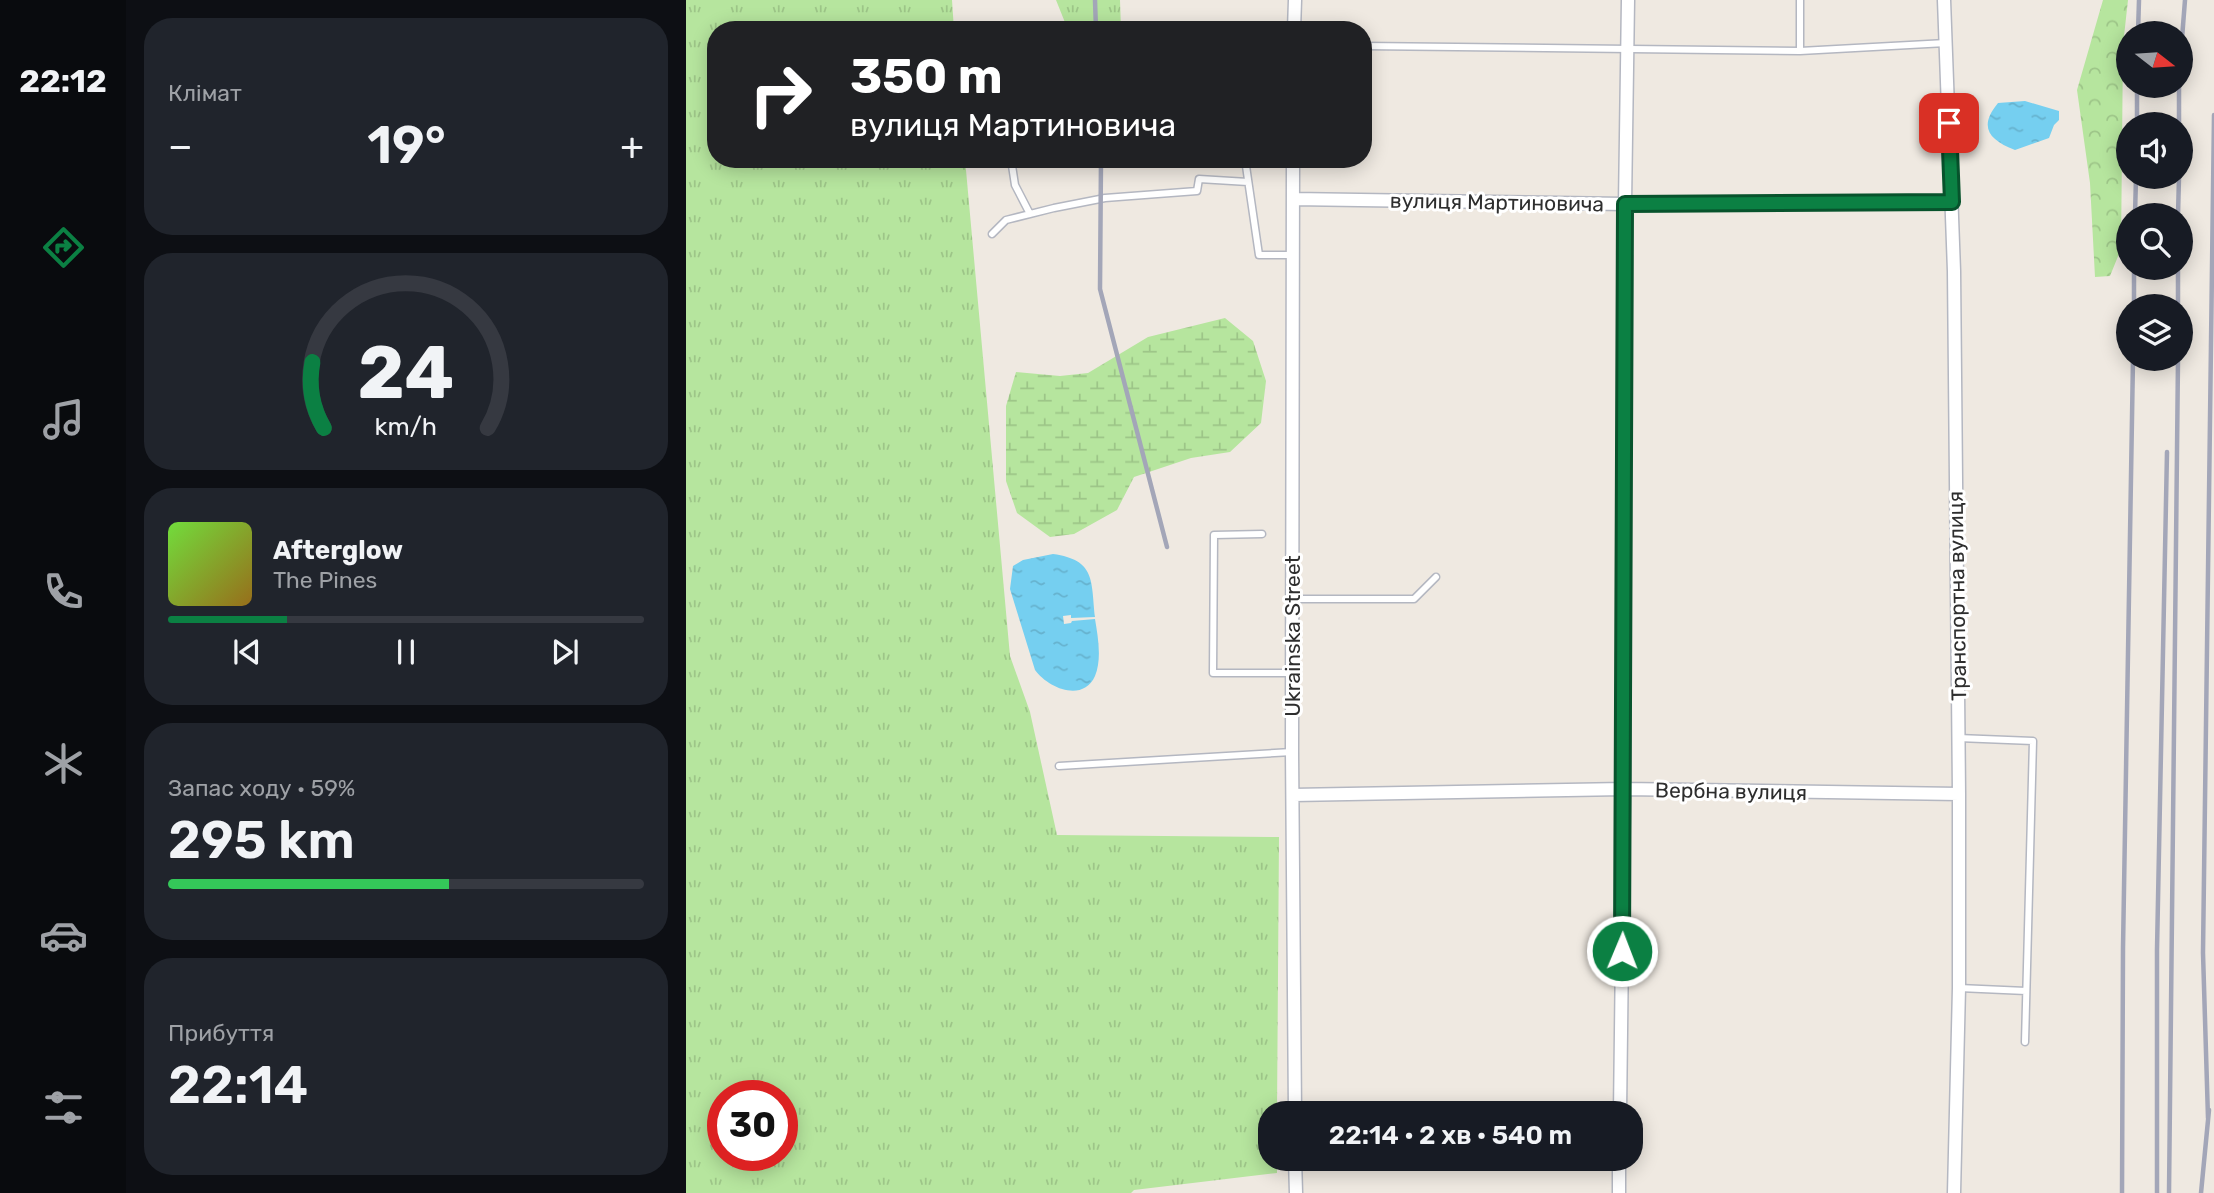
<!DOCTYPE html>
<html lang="uk">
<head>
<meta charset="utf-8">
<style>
  body { margin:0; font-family:Rubik,sans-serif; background:#20242c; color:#f1f3f6; height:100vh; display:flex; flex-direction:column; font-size:26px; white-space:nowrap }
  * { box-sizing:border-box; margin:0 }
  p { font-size:23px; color:#9ea1a6 }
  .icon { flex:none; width:38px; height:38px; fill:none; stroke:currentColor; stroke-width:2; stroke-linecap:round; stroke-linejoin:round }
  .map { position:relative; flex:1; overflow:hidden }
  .drawer { display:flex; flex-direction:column; gap:18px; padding:18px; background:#0d0f14; width:560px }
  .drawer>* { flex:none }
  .guide { position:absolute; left:21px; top:21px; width:665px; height:147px; border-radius:28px; box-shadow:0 4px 18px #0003; background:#202124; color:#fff; overflow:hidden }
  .needle { width:46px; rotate:107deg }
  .tools { position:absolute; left:1430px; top:21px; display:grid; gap:14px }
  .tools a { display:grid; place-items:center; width:77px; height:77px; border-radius:50%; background:#171b24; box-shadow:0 4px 18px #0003; font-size:35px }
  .speed { position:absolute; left:21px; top:1080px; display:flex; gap:14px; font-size:35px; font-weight:700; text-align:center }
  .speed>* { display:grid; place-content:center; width:91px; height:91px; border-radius:50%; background:#171b24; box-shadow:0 4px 18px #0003; line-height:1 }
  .speed .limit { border:10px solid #d22; background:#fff; color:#111 }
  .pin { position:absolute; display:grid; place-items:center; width:60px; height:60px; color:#fff; margin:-30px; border-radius:14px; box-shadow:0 4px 10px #0006 }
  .me { position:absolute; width:77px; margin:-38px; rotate:1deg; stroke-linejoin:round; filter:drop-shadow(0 0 5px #0008) }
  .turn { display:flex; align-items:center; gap:24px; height:147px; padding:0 28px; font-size:32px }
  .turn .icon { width:91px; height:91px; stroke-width:2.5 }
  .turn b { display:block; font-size:49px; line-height:60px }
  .big { font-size:52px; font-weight:600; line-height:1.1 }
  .drawer .tile { flex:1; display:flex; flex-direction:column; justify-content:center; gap:10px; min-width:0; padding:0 24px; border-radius:28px; background:#20242c }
  .drawer .dial { align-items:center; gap:0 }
  .dial svg { height:182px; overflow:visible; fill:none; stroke:#363941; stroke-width:7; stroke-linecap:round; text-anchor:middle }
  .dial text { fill:#f1f3f6; stroke:none }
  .song { display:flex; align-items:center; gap:21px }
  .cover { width:84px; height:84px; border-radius:10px; background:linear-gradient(135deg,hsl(100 70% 55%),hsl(40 70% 35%)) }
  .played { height:7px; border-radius:4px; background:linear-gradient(90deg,#0b8043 25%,#363941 25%) }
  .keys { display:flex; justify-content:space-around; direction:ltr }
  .heat { display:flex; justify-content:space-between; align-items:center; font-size:38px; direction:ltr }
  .charge { height:10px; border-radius:5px; background:linear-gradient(90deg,#34c759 59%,#363941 0) }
  .trip { position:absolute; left:572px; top:1101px; width:385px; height:70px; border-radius:28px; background:#171b24; box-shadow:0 4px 18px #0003; font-weight:600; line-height:70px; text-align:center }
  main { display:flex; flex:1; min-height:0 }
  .tab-bar { display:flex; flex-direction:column; width:126px; justify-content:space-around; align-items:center; background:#090b0e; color:#9ea1a6 }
  .tab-bar .icon { width:49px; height:49px }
  .tab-bar .current { color:#0b8043 }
  .tab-bar b { font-size:32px; color:#f1f3f6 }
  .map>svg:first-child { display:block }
  .grass { fill:url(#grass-tufts); fill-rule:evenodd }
  .forest { fill:url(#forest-crowns) }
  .wetland { fill:url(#wetland-marsh) }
  .water { fill:url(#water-ripples) }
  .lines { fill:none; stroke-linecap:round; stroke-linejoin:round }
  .lane-casing { stroke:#b4b7c1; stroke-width:9 }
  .street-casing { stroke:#b4b7c1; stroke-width:15 }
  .lane { stroke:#fff; stroke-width:6 }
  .street { stroke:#fff; stroke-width:12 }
  .rail { stroke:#a3a6b8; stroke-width:4.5 }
  .route-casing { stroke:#07532c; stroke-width:18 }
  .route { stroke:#0b8043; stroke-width:12 }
  .labels { text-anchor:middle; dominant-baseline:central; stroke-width:6; stroke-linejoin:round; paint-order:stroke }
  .street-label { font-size:21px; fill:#2e2e2e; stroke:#fff }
</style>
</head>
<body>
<main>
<nav class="tab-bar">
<b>22:12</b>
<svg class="icon current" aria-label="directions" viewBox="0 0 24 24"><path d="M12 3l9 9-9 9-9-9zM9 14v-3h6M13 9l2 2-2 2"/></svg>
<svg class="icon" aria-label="music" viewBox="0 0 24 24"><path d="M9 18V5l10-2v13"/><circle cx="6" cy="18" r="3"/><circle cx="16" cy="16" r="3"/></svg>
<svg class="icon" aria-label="phone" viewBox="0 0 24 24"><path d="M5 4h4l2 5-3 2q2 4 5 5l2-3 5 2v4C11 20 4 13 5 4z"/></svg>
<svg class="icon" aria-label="climate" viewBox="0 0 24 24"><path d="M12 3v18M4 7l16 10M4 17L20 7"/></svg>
<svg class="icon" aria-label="car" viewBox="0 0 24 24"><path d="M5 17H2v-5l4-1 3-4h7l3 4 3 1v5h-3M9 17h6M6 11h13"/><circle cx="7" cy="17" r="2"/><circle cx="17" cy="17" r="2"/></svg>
<svg class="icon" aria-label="filters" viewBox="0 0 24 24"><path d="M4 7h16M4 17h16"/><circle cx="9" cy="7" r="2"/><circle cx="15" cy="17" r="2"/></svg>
</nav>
<section class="drawer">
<div class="tile"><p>Клімат</p>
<div class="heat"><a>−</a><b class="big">19°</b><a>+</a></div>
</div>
<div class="tile dial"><svg viewBox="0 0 100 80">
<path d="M14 69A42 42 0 1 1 86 69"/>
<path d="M14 69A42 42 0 0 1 9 40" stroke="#0b8043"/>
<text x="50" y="56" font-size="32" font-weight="700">24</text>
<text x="50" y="72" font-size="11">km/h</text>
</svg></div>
<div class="tile">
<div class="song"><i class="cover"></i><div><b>Afterglow</b><p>The Pines</p></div></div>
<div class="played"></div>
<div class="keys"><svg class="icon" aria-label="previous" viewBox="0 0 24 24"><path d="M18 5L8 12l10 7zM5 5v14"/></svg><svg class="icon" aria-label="pause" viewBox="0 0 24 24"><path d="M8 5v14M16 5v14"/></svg><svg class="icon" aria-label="next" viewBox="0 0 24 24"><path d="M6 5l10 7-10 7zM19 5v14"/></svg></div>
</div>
<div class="tile"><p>Запас ходу · 59%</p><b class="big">295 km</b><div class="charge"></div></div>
<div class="tile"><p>Прибуття</p><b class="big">22:14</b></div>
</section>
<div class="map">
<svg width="1528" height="1193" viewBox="0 0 1528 1193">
  <defs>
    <pattern id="grass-tufts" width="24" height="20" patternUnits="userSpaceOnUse" patternTransform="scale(1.75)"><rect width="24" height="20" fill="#b6e59e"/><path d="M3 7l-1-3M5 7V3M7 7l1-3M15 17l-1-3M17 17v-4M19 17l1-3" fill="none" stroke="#9dc588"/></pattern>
    <pattern id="forest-crowns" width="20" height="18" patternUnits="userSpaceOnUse" patternTransform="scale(1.75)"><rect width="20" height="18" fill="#b6e59e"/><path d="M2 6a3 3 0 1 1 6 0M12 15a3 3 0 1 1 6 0" fill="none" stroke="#9dc588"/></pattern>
    <pattern id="wetland-marsh" width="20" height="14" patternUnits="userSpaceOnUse" patternTransform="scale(1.75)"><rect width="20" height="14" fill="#b6e59e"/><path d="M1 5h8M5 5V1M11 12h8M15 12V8" fill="none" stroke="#9dc588"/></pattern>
    <pattern id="water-ripples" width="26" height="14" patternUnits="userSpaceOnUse" patternTransform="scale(1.75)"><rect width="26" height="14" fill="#75cff0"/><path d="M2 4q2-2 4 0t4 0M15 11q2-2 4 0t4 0" fill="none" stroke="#66b2ce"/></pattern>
  </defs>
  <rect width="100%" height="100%" fill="#efe9e1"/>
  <path class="grass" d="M0 0H266L268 30H30V159H279L324 656 344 712 371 835 593 837 591 1113H584V1158L591 1159V1173L448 1190 445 1193H0ZM37 1096H96V1155H37Z
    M370 0H434L435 30H382Z"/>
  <path class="forest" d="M1417 0H1442L1437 45 1435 249 1424 276 1409 277 1404 183 1391 90Z"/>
  <path class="wetland" d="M539 318 567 341 580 381 575 423 544 452 505 458 448 477 431 510 388 534 364 537 331 513 320 481V406L330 372 374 376 402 373 462 337Z"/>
  <path class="water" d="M1339 101 1373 111V120L1368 125 1363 138 1329 150C1303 140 1292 127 1312 103Z
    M367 554C410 560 405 581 409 617L385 618V615L377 616 378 624 385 623 386 621 409 619C412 637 416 659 409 676 397 703 362 688 349 670L324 589 327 566 337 560Z"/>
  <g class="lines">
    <g class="lane-casing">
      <path id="lane" d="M333 28V30
        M677 46 1114 51V0
        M1114 51 1260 43
        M325 159 329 185 344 214
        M559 159 573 255H607
        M306 234 320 220 368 208 419 198 511 191 513 179 562 182
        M576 534 528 535 527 673H606
        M606 599H728L750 577
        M1272 738 1347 741 1339 1042
        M373 766 606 752
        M1273 988 1340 991"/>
    </g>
    <g class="street-casing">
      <path id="street" d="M1258 0 1268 271 1273 794V988L1268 1193
        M608 30 609 0
        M607 159 606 752 609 1113
        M607 199 939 204 1266 202
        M607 795 938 789 1273 794
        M934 1113 938 789 939 204 942 0
        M609 1158 610 1193
        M933 1193V1158"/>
    </g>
    <use href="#lane" class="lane"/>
    <use href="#street" class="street"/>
    <path class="rail" d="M409 0 410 30
      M1452 33 1453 0
      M1494 64 1499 0
      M1451 124V86
      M1493 124V86
      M415 159 414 289 481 547
      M1449 215 1450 177
      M1492 215 1493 177
      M1448 306V268
      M1492 306V268
      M1522 1118 1517 953 1528 115
      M1436 1193 1437 948 1447 359
      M1471 1193V950L1481 452
      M1483 1193 1492 359
      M1515 1193 1523 1110"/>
  </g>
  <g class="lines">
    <g class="route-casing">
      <path id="route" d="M936 951 939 204 1266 202 1263 123"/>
    </g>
    <use href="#route" class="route"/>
  </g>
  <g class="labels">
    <g class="street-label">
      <text transform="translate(811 202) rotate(1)">вулиця Мартиновича</text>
      <text transform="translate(1271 596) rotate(-91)">Транспортна вулиця</text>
      <text transform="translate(606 636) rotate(-90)">Ukrainska Street</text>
      <text transform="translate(1045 791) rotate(1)">Вербна вулиця</text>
    </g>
  </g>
</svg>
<div class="tools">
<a><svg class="needle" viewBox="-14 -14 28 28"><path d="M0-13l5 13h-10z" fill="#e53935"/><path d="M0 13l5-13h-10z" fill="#9ea1a6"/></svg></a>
<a><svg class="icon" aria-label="sound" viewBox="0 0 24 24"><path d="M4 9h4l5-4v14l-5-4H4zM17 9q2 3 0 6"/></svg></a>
<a><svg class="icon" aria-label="search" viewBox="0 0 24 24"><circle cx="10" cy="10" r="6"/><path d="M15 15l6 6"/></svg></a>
<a><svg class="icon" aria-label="layers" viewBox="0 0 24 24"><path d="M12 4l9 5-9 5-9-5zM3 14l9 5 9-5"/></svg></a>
</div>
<div class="speed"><div class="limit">30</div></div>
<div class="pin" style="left:1263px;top:123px;background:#d93025"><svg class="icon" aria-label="arrive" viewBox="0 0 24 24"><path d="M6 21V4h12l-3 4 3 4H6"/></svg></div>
<svg class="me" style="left:936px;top:951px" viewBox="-20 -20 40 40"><circle r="17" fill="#0b8043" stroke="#fff" stroke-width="3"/><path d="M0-11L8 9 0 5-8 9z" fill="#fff"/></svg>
<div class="trip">22:14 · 2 хв · 540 m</div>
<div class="guide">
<div class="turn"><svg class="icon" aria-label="right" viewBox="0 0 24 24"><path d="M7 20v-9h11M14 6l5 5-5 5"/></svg><div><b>350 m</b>вулиця Мартиновича</div></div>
</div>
</div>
</main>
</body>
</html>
